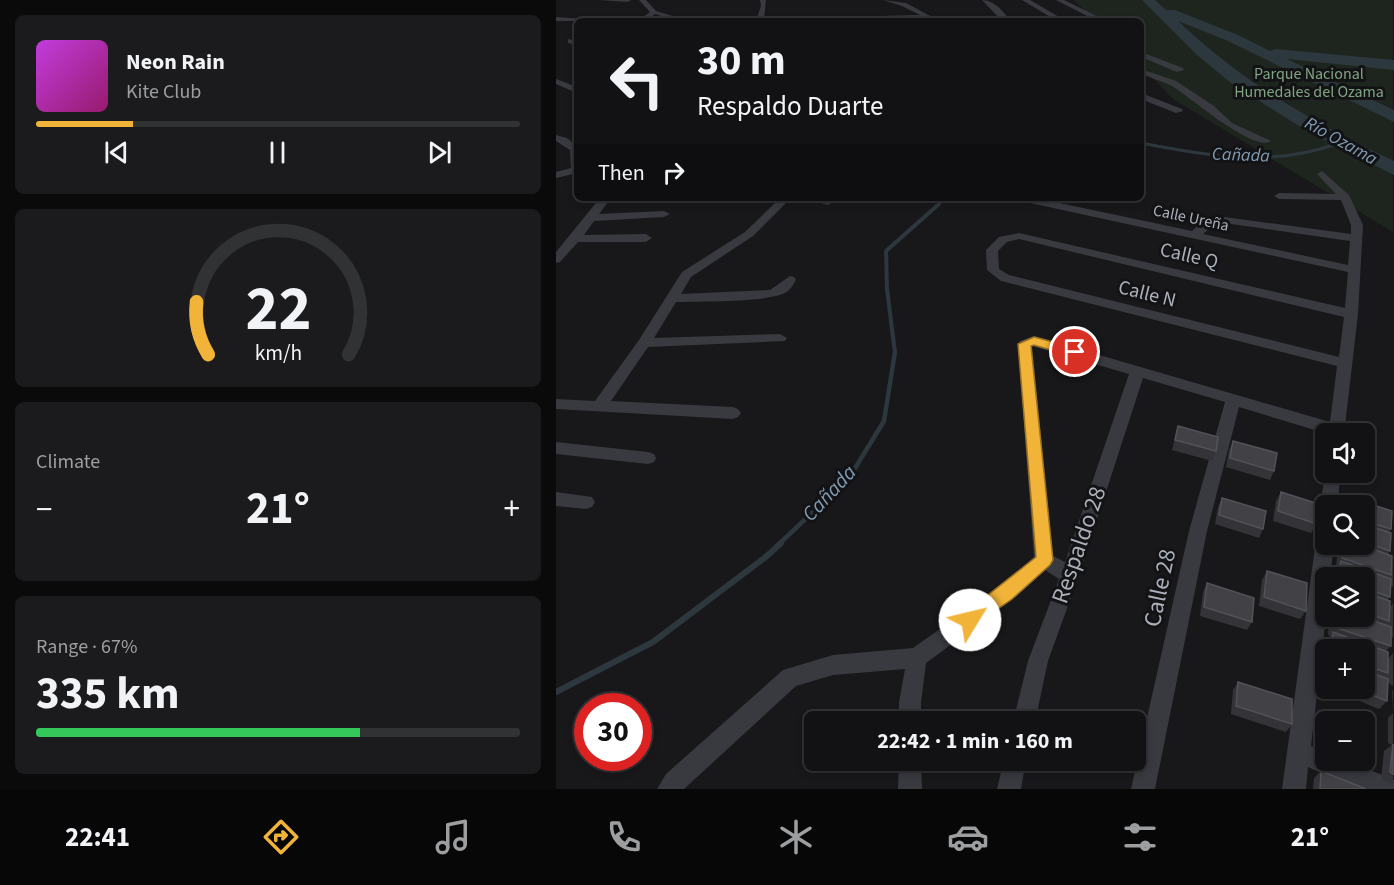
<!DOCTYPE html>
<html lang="en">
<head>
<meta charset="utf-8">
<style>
  body { margin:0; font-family:"Source Sans 3",sans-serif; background:#1b1b1d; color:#f1f3f6; height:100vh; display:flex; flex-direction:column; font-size:22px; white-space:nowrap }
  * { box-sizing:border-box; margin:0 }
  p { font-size:20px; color:#9c9ea0 }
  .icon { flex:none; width:33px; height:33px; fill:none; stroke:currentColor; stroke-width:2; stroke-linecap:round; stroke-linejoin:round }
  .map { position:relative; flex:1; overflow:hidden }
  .drawer { display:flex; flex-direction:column; gap:15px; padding:15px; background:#0a0a0b; width:556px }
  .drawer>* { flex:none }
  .hud { position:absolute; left:18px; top:18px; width:570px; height:183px; border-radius:9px; box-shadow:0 3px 9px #0003,0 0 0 2px #313234; background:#121214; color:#f1f3f6; overflow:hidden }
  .buttons { position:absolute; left:759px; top:423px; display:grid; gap:12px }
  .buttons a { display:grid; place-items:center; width:60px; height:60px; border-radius:9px; background:#121214; box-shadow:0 3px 9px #0003,0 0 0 2px #313234; font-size:30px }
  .speed { position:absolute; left:18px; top:693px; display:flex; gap:12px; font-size:30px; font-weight:700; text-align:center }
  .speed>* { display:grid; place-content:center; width:78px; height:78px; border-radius:50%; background:#121214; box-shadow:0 3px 9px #0003,0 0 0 2px #313234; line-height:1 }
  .speed .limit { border:9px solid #d22; background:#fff; color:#111 }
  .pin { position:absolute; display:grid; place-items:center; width:51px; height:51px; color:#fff; margin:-26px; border:3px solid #fff; border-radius:50%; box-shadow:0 2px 6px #0007 }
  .me { position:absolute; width:66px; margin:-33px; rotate:54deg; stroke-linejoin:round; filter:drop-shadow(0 0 4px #0008) }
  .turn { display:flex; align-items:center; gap:21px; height:126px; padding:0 24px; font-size:27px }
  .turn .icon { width:78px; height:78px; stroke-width:2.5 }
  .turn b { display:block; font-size:42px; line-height:51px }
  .then { display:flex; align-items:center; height:57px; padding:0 24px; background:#0003; gap:12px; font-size:22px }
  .big { font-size:45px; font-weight:700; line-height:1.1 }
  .drawer .card { flex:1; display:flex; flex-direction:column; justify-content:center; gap:9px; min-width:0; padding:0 21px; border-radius:9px; background:#1b1b1d }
  .drawer .dial { align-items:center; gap:0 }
  .dial svg { height:156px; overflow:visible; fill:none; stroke:#313234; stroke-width:7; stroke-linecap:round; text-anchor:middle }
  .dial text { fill:#f1f3f6; stroke:none }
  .song { display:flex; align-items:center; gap:18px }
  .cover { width:72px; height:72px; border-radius:9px; background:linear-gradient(135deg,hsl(290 70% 55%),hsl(320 70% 35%)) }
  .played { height:6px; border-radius:3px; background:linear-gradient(90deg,#f1b338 20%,#313234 20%) }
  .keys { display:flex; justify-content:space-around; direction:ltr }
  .heat { display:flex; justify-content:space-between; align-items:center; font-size:33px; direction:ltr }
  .charge { height:9px; border-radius:4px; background:linear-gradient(90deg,#34c759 67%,#313234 0) }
  .trip { position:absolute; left:248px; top:711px; width:342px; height:60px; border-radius:9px; background:#121214; box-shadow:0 3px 9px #0003,0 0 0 2px #313234; font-weight:700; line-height:60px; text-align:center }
  .tabs { display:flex; height:96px; justify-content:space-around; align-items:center; background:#070708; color:#9c9ea0 }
  .tabs .icon { width:42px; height:42px }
  .tabs .active { color:#f1b338 }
  .tabs b { font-size:27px; color:#f1f3f6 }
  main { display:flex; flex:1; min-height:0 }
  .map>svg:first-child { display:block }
  .green { fill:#1e251f }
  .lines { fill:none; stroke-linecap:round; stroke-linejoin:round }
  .stream-far3 { stroke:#2d373e; stroke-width:3 }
  .stream-far2 { stroke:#2d373e; stroke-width:4 }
  .stream-far1 { stroke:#2d373e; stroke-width:4.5 }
  .stream { stroke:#2d373e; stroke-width:6 }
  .river { fill:#2d373e; fill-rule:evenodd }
  .street { fill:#393a3f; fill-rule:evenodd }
  .wall { fill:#343438 }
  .building { fill:#414146; stroke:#515358; stroke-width:1.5 }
  .route { fill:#f1b338; stroke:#9d7424; stroke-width:1.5 }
  .labels { text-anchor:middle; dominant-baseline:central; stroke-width:6; stroke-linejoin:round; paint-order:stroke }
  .far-park-label { font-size:16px; fill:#81a483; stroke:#131315 }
  .far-street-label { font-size:16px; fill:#aaafb9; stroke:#131315 }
  .far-water-label { font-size:18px; font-style:italic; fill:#819cb4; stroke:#131315 }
  .street-label { font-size:20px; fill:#aaafb9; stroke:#131315 }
  .water-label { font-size:21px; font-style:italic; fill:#819cb4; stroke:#131315 }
  .near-street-label { font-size:24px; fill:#aaafb9; stroke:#131315 }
</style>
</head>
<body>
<main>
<section class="drawer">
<div class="card">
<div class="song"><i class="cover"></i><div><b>Neon Rain</b><p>Kite Club</p></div></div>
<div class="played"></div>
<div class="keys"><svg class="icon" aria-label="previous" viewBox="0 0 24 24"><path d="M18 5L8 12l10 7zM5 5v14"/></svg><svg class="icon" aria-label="pause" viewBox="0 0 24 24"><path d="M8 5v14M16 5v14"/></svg><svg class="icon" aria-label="next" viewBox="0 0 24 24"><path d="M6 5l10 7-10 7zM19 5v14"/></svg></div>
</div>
<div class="card dial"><svg viewBox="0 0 100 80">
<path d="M14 69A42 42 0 1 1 86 69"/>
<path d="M14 69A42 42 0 0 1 8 42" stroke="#f1b338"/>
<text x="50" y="56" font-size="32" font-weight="700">22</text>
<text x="50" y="72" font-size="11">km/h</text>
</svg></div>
<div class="card"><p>Climate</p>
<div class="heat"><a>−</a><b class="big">21°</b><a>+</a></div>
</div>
<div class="card"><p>Range · 67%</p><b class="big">335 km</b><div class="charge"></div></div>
</section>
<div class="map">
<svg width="838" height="789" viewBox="0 0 838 789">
  <rect width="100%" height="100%" fill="#18181a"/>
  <path class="green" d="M518 0H837V232L617 99 585 65V21H539Z"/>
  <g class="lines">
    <path class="stream-far3" d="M585 143C654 156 715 168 783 143
      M382 205 388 198"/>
    <path class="stream-far2" d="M339 353 331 289 330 251 383 204"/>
    <path class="stream-far1" d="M223 544 293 478 328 421 339 352"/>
    <path class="stream" d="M0 692 97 642 211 556 225 543"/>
    <path class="river" d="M586 0H599L610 10H619L682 35 714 51 720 49 838 60V70L731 59 838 110V122L672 41 622 21C687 83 757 122 838 161V175L751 131 675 83 641 55Z"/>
    <path class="street" d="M44 0H75L72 2Z
      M83 0H90L100 11 133 21H121L99 14 90 21H82L94 12Z
      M204 0H210L208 19 364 15 346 6 327 0 350 3 376 17 373 19 200 21 205 6Z
      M426 0C437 0 448 11 454 21H446Z
      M466 0H474L510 21H501Z
      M500 0H508L551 21H541Z
      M0 17 27 19 31 21H0Z
      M585 37 590 38V42H585Z
      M12 39 21 41V45L12 43Z
      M585 52 627 68 628 70 621 72 585 57Z
      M585 69 620 81 658 106 676 123 715 141C698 153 633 96 616 86 606 81 595 78 585 74Z
      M0 79 21 87V93L0 84Z
      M585 93 626 109 627 111 620 113 585 99Z
      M0 135 11 138 21 146V173L0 178V172L15 168 14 150 0 141Z
      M766 171 793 195 807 225 802 314 788 434H772L683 407 651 531 599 789H575L633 531 669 402 587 378 523 575 492 661 479 722H457L472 661 503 579 489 570 456 600 370 663 365 702V722H343V702L349 669 277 675 240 686 128 789H101L110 774 227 670 277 655 357 648 442 588 478 557 462 344 464 341 478 336 774 422 781 366 445 281 431 270 430 250 443 237 463 233 789 308 792 272 465 201 460 198H480L636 231 649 219 661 216 795 234V225L785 200 723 199 718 196 723 193 780 194 761 174ZM661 222 794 241 792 265 647 234ZM463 239 788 317 783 357 453 275 443 269 442 251 451 242ZM476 346 573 374 509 562 497 556Z
      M44 198H55L43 214 108 211 114 214 108 217 38 221 28 235 90 234 96 238 90 242H22L4 262 0 263V252Z
      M205 198H228L230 203 197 236 135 277 125 294 214 290 234 276 238 277 240 280C238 283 235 289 232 291 218 303 141 301 120 302L98 338 224 334 231 338 229 341 92 347 55 401 177 407 182 409 185 413 182 417 177 419 0 409V399L39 401 83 340 126 272 189 232 219 203Z
      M247 198H268L277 202 272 205Z
      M0 442 92 452 98 454 100 458 98 462 92 464 0 454Z
      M770 469V472H784L782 506H770V512L764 506Z
      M0 492 36 497 39 502 36 507 30 509 0 506Z
      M770 526V544H778L774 578H770V616L755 746 770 752V760H790L838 780V789H802L752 767 750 789H726L761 533 764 528Z
      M343 760H365L366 789H342Z
      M448 760H470L465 789H441Z"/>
  </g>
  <path class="wall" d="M622 426 660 451 656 461 616 450Z
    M677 441 718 471 714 480 670 467 673 450Z
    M725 492 761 524 755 533 717 521 720 501Z
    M792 497 836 511 835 529 833 532 835 533 834 551 832 554 836 556V562L837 560V587L835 586 834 597 832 600 834 601V607L837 603V638L835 637V646L830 651 832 652V659L837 653V686L832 683 831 701 823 709 772 688H808V650H770V640L774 636 772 635 773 616H808V578H778L779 570 780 567 782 548 784 545H783L808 544V506H787Z
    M666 498 707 529 703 538 659 524 662 507Z
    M711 571 750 611 744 619 703 606 706 580Z
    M651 583 696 622 691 630 644 616 647 592Z
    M770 662V688L765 686 767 665Z
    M682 682 736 724 730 732 675 714 677 690Z
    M837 690V785L825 779 828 751 836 745 832 743V718L837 713 836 691Z
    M765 771 810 789H757L758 778Z"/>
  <path class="building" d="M622 426 662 437 660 451 619 440Z
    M677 441 721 453 718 471 674 458Z
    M725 492 763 504 761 524 722 511Z
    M792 497 836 511 835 529 808 521V506H791Z
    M666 498 710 511 707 529 663 515Z
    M808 524 835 533 834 551 808 542Z
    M787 544H803L836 556 835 575 786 558Z
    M785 561 835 579 834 597 808 588V578H782Z
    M711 571 751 583 750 611 708 597Z
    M651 583 698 598 696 622 648 607Z
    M808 592 834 601 833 621 808 612Z
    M779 616H804L835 627V646L778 627Z
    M777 632 832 652V673L808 665V650H776Z
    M808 670 832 679 831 701 798 688H808Z
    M682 682 736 699V724L680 706Z
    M837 744V774L834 772Z
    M765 771 810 789H764Z"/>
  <path class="route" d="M478 337 524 349 526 352 519 357 478 345 475 346 497 560 494 565 456 599 414 628 408 625 405 620 408 614 480 557 462 344Z"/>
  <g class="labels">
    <g class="far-park-label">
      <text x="753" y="74">Parque Nacional<tspan x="753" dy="18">Humedales del Ozama</tspan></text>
    </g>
    <g class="far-street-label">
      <text transform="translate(635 218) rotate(12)">Calle Ureña</text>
    </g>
    <g class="far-water-label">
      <text transform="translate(785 141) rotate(29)">Río Ozama</text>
      <text transform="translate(685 155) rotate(2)">Cañada</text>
    </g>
    <g class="street-label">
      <text transform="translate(633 256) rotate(13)">Calle Q</text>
      <text transform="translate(591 294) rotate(14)">Calle N</text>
    </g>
    <g class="water-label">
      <text transform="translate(273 493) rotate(-47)">Cañada</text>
    </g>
    <g class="near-street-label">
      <text transform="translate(523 545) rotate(-71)">Respaldo 28</text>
      <text transform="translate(604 588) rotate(-78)">Calle 28</text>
    </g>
  </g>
</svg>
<div class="buttons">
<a><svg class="icon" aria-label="sound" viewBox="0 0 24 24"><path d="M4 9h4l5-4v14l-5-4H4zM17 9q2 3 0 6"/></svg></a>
<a><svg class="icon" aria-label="search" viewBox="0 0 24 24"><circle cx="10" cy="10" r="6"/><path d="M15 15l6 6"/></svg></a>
<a><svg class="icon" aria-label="layers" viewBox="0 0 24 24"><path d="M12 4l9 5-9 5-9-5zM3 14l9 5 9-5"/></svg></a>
<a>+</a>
<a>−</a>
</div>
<div class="speed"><div class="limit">30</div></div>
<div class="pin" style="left:519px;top:352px;background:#d93025"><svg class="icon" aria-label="arrive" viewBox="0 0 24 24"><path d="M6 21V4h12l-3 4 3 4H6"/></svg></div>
<svg class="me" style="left:414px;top:620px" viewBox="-20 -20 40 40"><circle r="19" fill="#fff"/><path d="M0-13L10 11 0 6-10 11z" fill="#f1b338"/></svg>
<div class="trip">22:42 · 1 min · 160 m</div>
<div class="hud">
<div class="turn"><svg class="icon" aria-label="left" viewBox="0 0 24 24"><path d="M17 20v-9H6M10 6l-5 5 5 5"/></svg><div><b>30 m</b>Respaldo Duarte</div></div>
<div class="then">Then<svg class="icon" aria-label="right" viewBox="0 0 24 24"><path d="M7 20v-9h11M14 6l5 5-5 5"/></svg></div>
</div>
</div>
</main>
<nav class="tabs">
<b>22:41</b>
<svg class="icon active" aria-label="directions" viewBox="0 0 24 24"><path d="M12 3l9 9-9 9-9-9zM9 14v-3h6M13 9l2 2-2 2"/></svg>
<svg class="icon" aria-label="music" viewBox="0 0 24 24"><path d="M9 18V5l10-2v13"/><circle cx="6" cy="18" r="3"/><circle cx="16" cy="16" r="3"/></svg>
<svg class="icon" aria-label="phone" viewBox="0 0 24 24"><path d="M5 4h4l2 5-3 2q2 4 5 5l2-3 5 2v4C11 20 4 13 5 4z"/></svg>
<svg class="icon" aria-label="climate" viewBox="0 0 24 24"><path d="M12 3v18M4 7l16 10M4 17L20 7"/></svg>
<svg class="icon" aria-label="car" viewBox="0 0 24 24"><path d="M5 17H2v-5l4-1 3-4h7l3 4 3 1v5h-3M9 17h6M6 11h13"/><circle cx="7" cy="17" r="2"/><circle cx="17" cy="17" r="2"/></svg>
<svg class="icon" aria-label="filters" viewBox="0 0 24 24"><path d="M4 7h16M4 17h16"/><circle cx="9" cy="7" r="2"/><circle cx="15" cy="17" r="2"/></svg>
<b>21°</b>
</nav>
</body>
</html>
